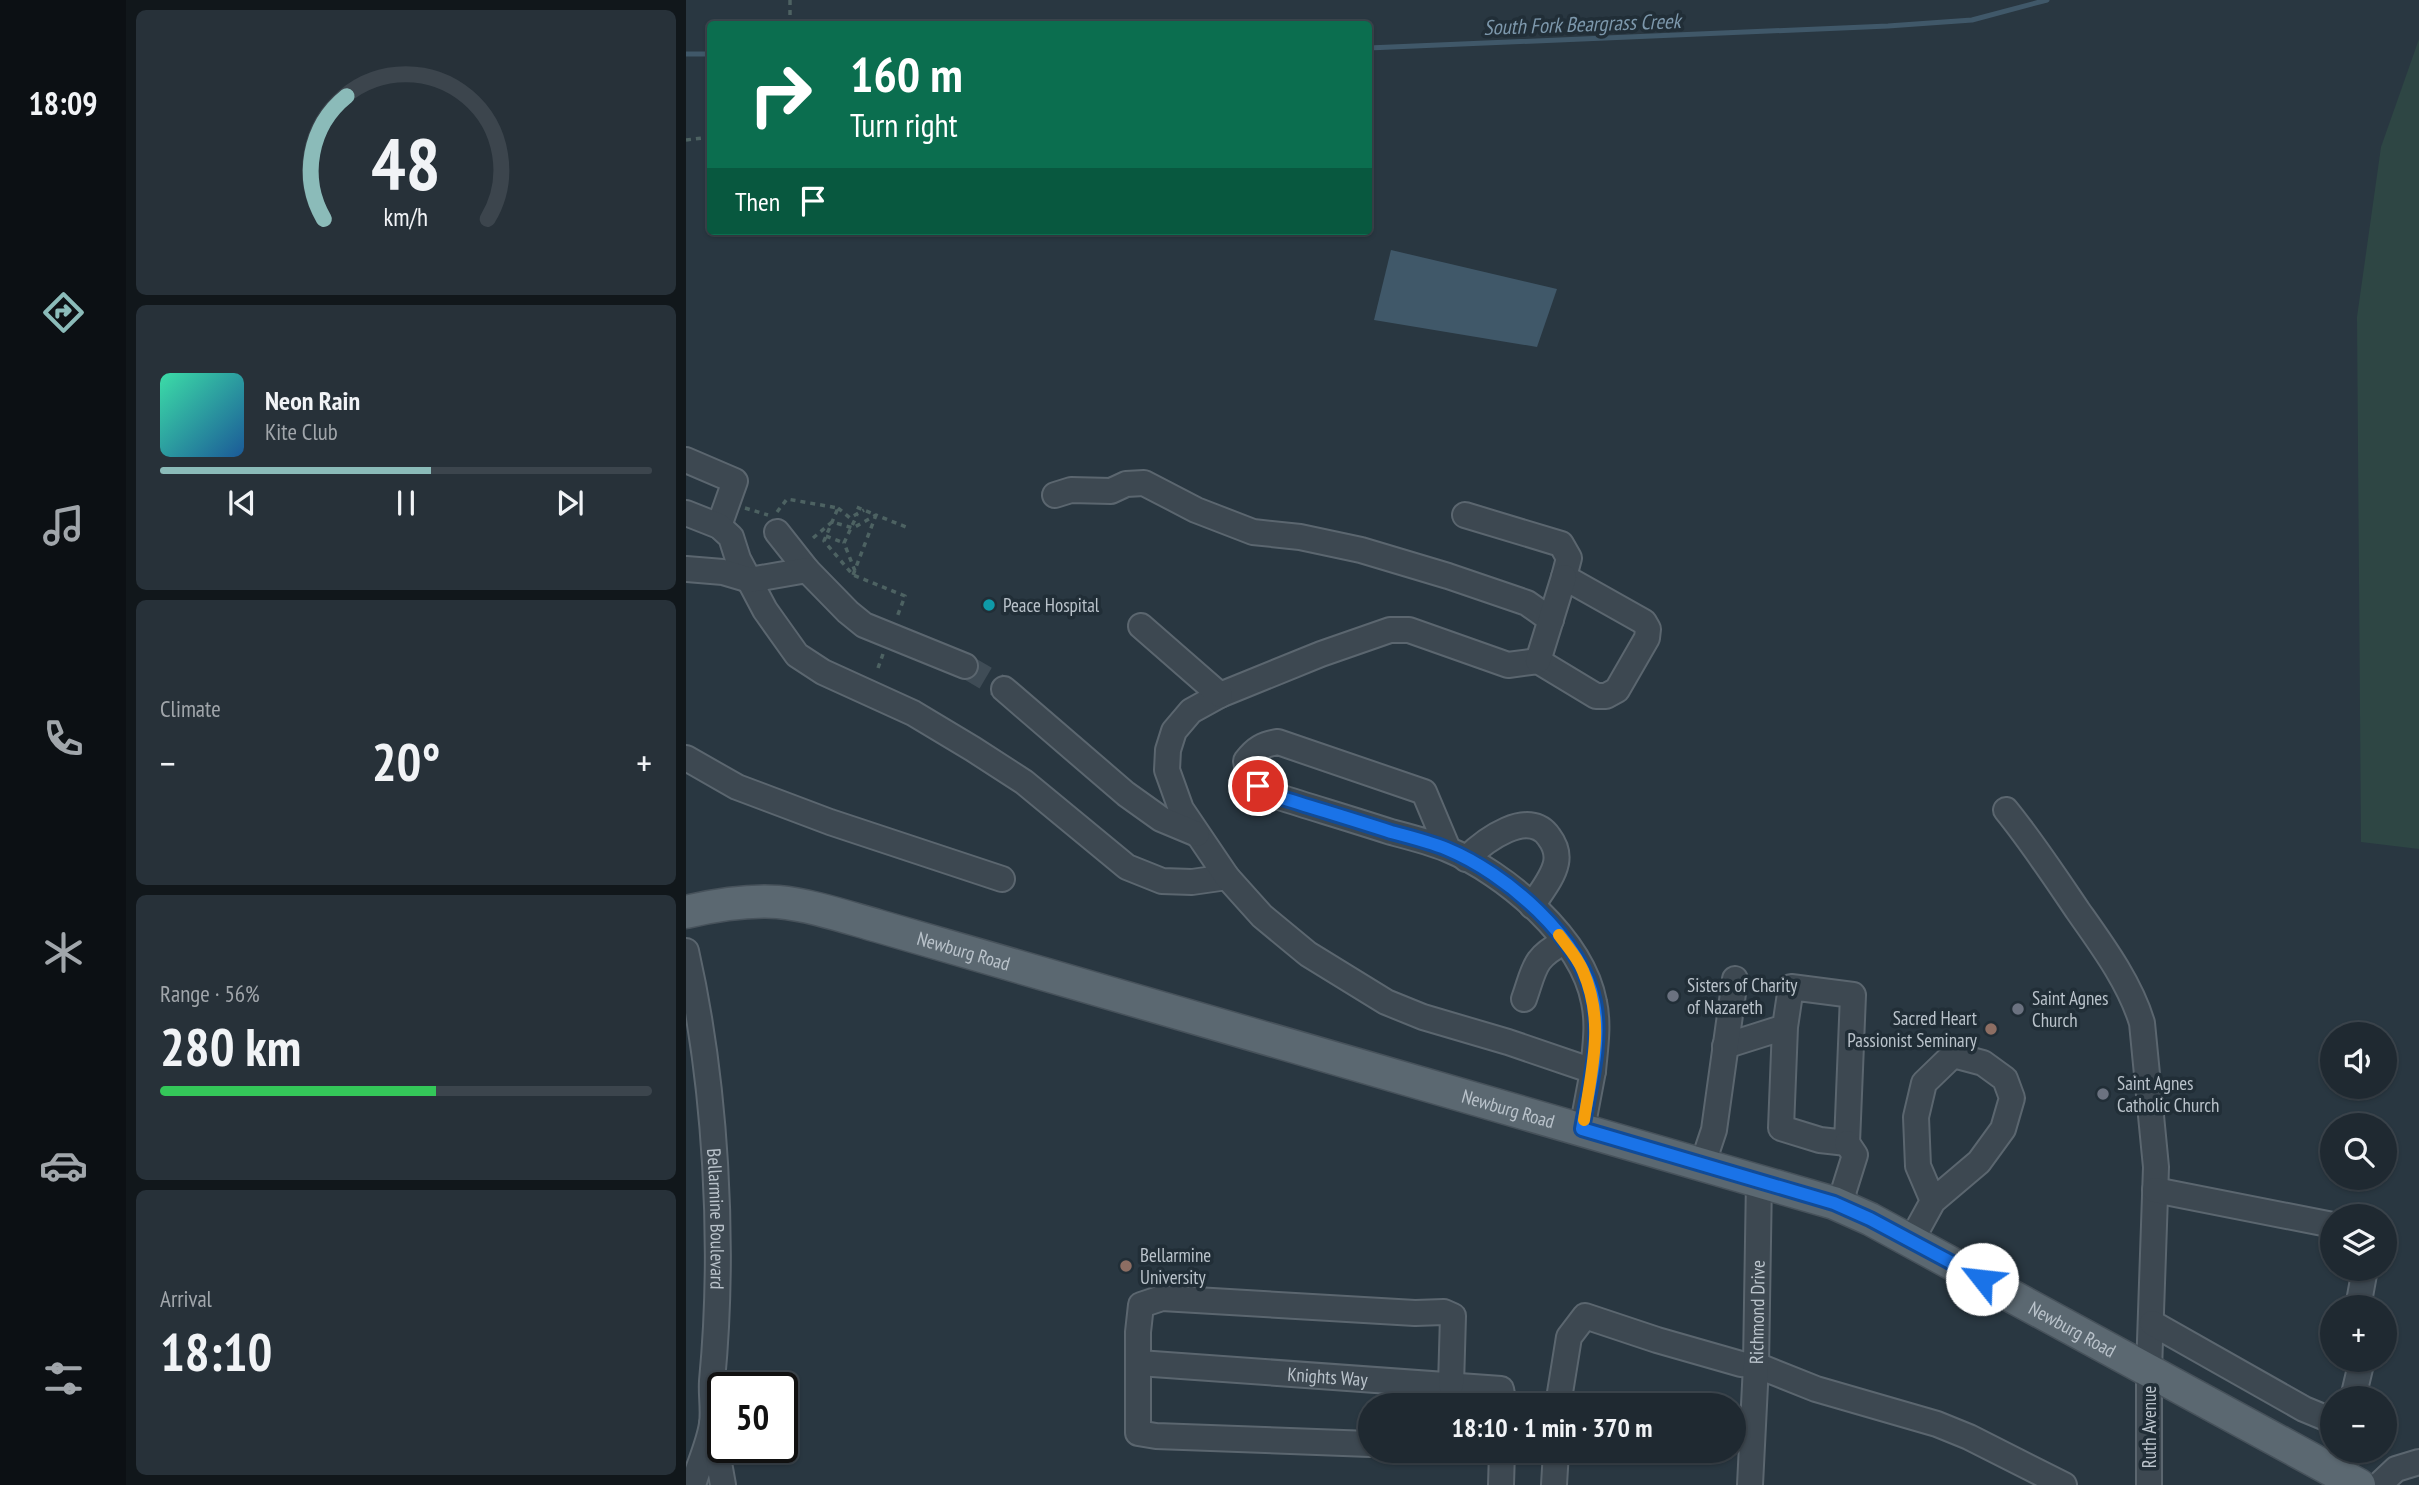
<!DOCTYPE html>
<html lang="en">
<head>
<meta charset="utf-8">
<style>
  body { margin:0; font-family:"PT Sans Narrow",sans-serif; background:#273139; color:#f1f3f6; height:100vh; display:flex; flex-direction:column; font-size:26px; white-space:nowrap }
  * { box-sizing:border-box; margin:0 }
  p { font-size:23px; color:#a1a6ab }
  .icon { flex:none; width:38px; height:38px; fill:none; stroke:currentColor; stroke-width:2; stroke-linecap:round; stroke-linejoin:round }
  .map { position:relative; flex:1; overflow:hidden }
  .details { display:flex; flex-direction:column; gap:10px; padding:10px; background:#11171b; width:560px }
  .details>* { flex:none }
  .hud { position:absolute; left:21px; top:21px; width:665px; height:214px; border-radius:7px; box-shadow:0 2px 5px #0004,0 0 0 2px #3c454d; background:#0b6e4f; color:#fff; overflow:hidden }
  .controls { position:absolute; left:1634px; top:1022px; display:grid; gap:14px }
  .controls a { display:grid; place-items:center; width:77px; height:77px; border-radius:50%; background:#1f2931; box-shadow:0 2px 5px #0004,0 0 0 2px #3c454d; font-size:35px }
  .speed { position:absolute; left:21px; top:1372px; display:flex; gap:14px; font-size:35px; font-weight:700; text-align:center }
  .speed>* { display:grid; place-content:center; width:91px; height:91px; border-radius:50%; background:#1f2931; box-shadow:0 2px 5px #0004,0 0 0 2px #3c454d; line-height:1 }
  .speed .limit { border:4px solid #111; border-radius:10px; background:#fff; color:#111 }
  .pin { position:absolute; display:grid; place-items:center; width:60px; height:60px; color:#fff; margin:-30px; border:4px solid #fff; border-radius:50%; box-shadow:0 2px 7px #0007 }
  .me { position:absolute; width:77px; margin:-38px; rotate:299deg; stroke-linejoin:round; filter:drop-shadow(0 0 5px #0008) }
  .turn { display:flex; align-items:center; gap:24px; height:147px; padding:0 28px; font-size:32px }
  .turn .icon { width:91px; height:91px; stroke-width:2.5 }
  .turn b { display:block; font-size:49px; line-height:60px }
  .then { display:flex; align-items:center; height:66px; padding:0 28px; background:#0003; gap:14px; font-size:26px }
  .big { font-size:52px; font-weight:600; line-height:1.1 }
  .details .card { flex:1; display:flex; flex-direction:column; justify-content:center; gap:10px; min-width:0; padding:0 24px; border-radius:10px; background:#273139 }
  .details .dial { align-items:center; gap:0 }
  .dial svg { height:182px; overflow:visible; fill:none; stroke:#3c454d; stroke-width:7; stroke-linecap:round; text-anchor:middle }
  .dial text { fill:#f1f3f6; stroke:none }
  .song { display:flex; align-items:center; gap:21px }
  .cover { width:84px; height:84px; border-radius:10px; background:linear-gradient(135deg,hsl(160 70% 55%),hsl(210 70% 35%)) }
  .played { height:7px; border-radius:4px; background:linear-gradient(90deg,#8bbbb9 55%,#3c454d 55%) }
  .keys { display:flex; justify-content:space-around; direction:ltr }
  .heat { display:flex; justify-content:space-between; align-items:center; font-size:38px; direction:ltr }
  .charge { height:10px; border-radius:5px; background:linear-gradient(90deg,#34c759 56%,#3c454d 0) }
  .trip { position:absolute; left:672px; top:1393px; width:388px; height:70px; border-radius:35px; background:#1f2931; box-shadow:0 2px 5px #0004,0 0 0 2px #3c454d; font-weight:600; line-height:70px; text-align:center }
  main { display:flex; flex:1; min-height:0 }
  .tab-bar { display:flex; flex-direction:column; width:126px; justify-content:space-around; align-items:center; background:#0c1014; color:#a1a6ab }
  .tab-bar .icon { width:49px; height:49px }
  .tab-bar .active { color:#8bbbb9 }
  .tab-bar b { font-size:32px; color:#f1f3f6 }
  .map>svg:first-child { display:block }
  .green { fill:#2e4644 }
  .water { fill:#405869 }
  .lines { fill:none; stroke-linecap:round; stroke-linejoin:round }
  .stream { stroke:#405869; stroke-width:5 }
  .minor-tunnel { stroke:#3f4c56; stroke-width:24; stroke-dasharray:24 12; stroke-linecap:butt }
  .minor-casing { stroke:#5b666f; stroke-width:28 }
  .major-casing { stroke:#47525b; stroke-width:35 }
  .path { stroke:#4d6262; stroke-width:3.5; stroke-dasharray:5 5; stroke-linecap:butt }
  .minor { stroke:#3d4851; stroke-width:24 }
  .major { stroke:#5b6871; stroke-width:32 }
  .route-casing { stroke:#114b97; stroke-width:18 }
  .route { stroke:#1a73e8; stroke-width:12 }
  .slow { stroke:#f59e0b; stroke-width:12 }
  .culture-dot { fill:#0f9aa8; stroke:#212e37; stroke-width:2.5 }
  .worship-dot { fill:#6b7280; stroke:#212e37; stroke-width:2.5 }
  .education-dot { fill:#8d6e63; stroke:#212e37; stroke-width:2.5 }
  .labels { text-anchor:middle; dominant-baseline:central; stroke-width:7; stroke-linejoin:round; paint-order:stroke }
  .poi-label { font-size:19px; fill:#bac3cb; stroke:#212e37; text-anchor:start }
  .street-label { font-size:19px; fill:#bac3cb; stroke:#212e37 }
  .water-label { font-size:21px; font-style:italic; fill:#7d98ac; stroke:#212e37 }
</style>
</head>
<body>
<main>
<nav class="tab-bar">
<b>18:09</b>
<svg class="icon active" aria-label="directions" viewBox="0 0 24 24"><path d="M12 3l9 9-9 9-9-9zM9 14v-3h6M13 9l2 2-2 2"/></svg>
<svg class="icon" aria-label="music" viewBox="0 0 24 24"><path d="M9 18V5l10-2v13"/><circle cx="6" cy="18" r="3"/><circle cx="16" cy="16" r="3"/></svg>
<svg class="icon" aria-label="phone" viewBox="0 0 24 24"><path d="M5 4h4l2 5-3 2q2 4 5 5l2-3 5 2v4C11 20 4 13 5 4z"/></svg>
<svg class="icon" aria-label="climate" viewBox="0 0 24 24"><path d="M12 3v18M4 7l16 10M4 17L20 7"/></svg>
<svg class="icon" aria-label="car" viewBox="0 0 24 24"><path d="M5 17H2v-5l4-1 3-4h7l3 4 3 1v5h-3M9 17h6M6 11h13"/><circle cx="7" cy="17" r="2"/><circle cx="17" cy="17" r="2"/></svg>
<svg class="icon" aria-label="filters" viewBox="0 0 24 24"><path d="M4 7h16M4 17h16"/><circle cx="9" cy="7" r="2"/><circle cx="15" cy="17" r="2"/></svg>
</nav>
<section class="details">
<div class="card dial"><svg viewBox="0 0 100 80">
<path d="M14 69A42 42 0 1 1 86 69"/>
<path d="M14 69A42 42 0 0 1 24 15" stroke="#8bbbb9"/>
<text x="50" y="56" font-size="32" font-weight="700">48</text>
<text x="50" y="72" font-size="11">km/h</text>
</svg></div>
<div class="card">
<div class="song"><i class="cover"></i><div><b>Neon Rain</b><p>Kite Club</p></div></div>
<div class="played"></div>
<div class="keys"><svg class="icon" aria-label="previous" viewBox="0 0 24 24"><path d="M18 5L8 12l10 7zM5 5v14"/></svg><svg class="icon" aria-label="pause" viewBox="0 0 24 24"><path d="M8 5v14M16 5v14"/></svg><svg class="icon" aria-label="next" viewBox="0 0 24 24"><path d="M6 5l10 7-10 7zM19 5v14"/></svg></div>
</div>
<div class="card"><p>Climate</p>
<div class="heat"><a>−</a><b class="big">20°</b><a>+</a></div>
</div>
<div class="card"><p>Range · 56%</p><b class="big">280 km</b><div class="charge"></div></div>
<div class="card"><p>Arrival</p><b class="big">18:10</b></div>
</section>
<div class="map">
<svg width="1733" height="1485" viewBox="0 0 1733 1485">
  <rect width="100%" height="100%" fill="#293741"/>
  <path class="green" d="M1733 39V849L1675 842 1671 317 1695 147Z"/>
  <path class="water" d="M705 250 871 289 851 347 688 320Z"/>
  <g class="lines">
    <path class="stream" d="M682 48 1202 26 1286 20 1361 0
      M0 54H24"/>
    <path class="minor-tunnel" d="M279 666 318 689"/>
    <g class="minor-casing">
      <g id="minor">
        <path d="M0 460 49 481 33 526"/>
        <path d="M369 495 385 490 425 491 440 484 458 483 510 510 567 532 614 537 675 550 762 576 841 603 865 620"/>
        <path d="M0 513 33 526 45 537 52 559 79 610 111 655 137 672 227 713 287 749 338 782 441 867 476 881 506 882 541 877"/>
        <path d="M779 515 875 544 883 558 878 577 958 622 962 629 961 638 931 690 920 696H910L852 661 822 665 723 630H704L635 654 534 695 505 711 488 731 482 750 481 770 495 809 541 877 576 916 622 954 700 1002 737 1017 822 1042 907 1071 896 1129"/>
        <path d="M91 532 121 570"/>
        <path d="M0 569 37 572 64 580 121 570 162 612 178 625 279 666"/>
        <path d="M455 626 534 695"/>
        <path d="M852 661 878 577"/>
        <path d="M318 689 440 794 475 819 511 834"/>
        <path d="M0 758 51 787 144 822 316 879"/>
        <path d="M1320 810C1346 842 1369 877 1392 911 1416 945 1444 983 1456 1023L1470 1167 1463 1370V1485"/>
        <path d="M762 849 738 792 592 742C577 744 569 749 560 761 562 782 576 788 593 797 631 809 668 820 705 832 724 837 744 842 761 849 819 873 896 938 908 1002 913 1025 909 1048 907 1071"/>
        <path d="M780 859C798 841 843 807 863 837 869 845 872 853 870 863 867 878 854 893 846 906"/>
        <path id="s1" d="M0 951C30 1084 39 1245 26 1381 25 1395 28 1410 26 1424 23 1444 13 1465 7 1485"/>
        <path d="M838 999C849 968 847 958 878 942"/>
        <path d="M1039 1046 1099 1027 1105 987 1167 995 1161 1143 1134 1140 1095 1128 1099 1027"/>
        <path d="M1017 1163 1028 1130 1049 979"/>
        <path d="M1469 1190 1647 1225"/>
        <path d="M1156 1206 1158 1190 1169 1155 1161 1143"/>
        <path d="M1225 1241 1247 1201 1293 1162 1317 1129 1326 1098 1319 1079 1297 1063 1267 1055 1238 1083 1230 1117 1232 1166 1247 1201"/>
        <path d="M1672 1307 1679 1269"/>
        <path d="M1466 1323 1618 1409 1647 1421"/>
        <path id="s2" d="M453 1363 815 1389 818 1405"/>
        <path d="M1667 1398 1676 1360"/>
        <path d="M872 1405 883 1337 899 1316 971 1340 1055 1364 1070 1365 1130 1389 1251 1424 1283 1437 1378 1485"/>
        <path d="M26 1424 37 1485"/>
        <path d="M684 1444 470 1436 452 1433V1332L455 1305 476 1298 729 1313 758 1312 767 1316 765 1385"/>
        <path d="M1647 1471 1655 1451"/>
        <path d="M815 1485 816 1451"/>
        <path d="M868 1485 870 1451"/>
        <path id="s3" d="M1064 1485 1070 1365 1073 1180"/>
        <path d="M1693 1485 1710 1469 1733 1462"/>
      </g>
    </g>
    <g class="major-casing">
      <g id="major">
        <path id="s4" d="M0 912C30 905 61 900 92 902 125 905 160 917 192 926L1148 1203 1184 1219 1673 1485"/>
      </g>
    </g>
    <path class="path" d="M104 0V24
      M0 140 24 137
      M59 508 82 515
      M152 508 164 518 178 510
      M91 512 101 499 152 508 138 541 167 575 219 596 211 617
      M140 536 158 543
      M127 538 146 522 167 528 190 515 220 527
      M169 571 158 543 171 515
      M167 575 190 515 168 506
      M192 668 197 654"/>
    <use href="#minor" class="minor"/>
    <use href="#major" class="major"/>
  </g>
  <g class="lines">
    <g class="route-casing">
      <path id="route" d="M572 786 593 797C631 809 668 820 705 832 724 837 744 842 761 849 819 873 896 938 908 1002 916 1043 903 1088 896 1129L1148 1203 1184 1219 1296 1279"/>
    </g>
    <use href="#route" class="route"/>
    <path class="slow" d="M873 935C881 946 892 958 897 971 919 1022 906 1067 898 1120"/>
  </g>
  <circle class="culture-dot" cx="303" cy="605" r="7"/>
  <g class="worship-dot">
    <circle cx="987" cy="996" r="7"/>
    <circle cx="1332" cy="1009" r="7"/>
    <circle cx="1417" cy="1094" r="7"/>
  </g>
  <g class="education-dot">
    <circle cx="1305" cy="1029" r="7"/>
    <circle cx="440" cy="1266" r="7"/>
  </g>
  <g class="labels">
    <g class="poi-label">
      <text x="317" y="605">Peace Hospital</text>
      <text x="1001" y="985">Sisters of Charity<tspan x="1001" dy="22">of Nazareth</tspan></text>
      <text x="1346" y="998">Saint Agnes<tspan x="1346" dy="22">Church</tspan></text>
      <text x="1291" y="1018" text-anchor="end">Sacred Heart<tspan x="1291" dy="22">Passionist Seminary</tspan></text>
      <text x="1431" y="1083">Saint Agnes<tspan x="1431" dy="22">Catholic Church</tspan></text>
      <text x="454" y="1255">Bellarmine<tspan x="454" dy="22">University</tspan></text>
    </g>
    <g class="street-label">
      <text stroke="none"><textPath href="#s4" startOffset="285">Newburg Road</textPath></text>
      <text stroke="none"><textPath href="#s4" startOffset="852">Newburg Road</textPath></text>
      <text stroke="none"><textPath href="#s1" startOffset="270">Bellarmine Boulevard</textPath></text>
      <text stroke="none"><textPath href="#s3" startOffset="173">Richmond Drive</textPath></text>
      <text stroke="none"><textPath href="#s4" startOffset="1461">Newburg Road</textPath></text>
      <text stroke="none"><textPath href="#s2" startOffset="189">Knights Way</textPath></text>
      <text transform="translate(1463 1427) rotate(-90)">Ruth Avenue</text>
    </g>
    <g class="water-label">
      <text transform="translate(896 24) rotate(-2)">South Fork Beargrass Creek</text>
    </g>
  </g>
</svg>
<div class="controls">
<a><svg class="icon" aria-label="sound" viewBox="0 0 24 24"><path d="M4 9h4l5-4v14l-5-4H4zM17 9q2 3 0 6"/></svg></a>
<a><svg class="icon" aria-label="search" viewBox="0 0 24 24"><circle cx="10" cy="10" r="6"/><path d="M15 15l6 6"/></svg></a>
<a><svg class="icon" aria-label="layers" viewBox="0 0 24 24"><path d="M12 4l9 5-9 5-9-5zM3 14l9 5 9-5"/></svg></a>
<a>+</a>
<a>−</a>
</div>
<div class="speed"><div class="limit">50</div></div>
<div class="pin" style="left:572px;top:786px;background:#d93025"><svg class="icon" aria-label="arrive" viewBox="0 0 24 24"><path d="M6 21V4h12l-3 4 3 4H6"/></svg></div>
<svg class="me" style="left:1296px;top:1279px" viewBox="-20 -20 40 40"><circle r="19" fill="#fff"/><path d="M0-13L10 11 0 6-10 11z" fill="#1a73e8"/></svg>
<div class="trip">18:10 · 1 min · 370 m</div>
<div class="hud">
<div class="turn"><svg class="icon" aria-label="right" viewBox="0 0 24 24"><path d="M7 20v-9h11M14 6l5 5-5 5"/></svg><div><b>160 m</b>Turn right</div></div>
<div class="then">Then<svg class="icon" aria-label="arrive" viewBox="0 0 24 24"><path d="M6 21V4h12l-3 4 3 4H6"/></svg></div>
</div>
</div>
</main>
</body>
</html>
